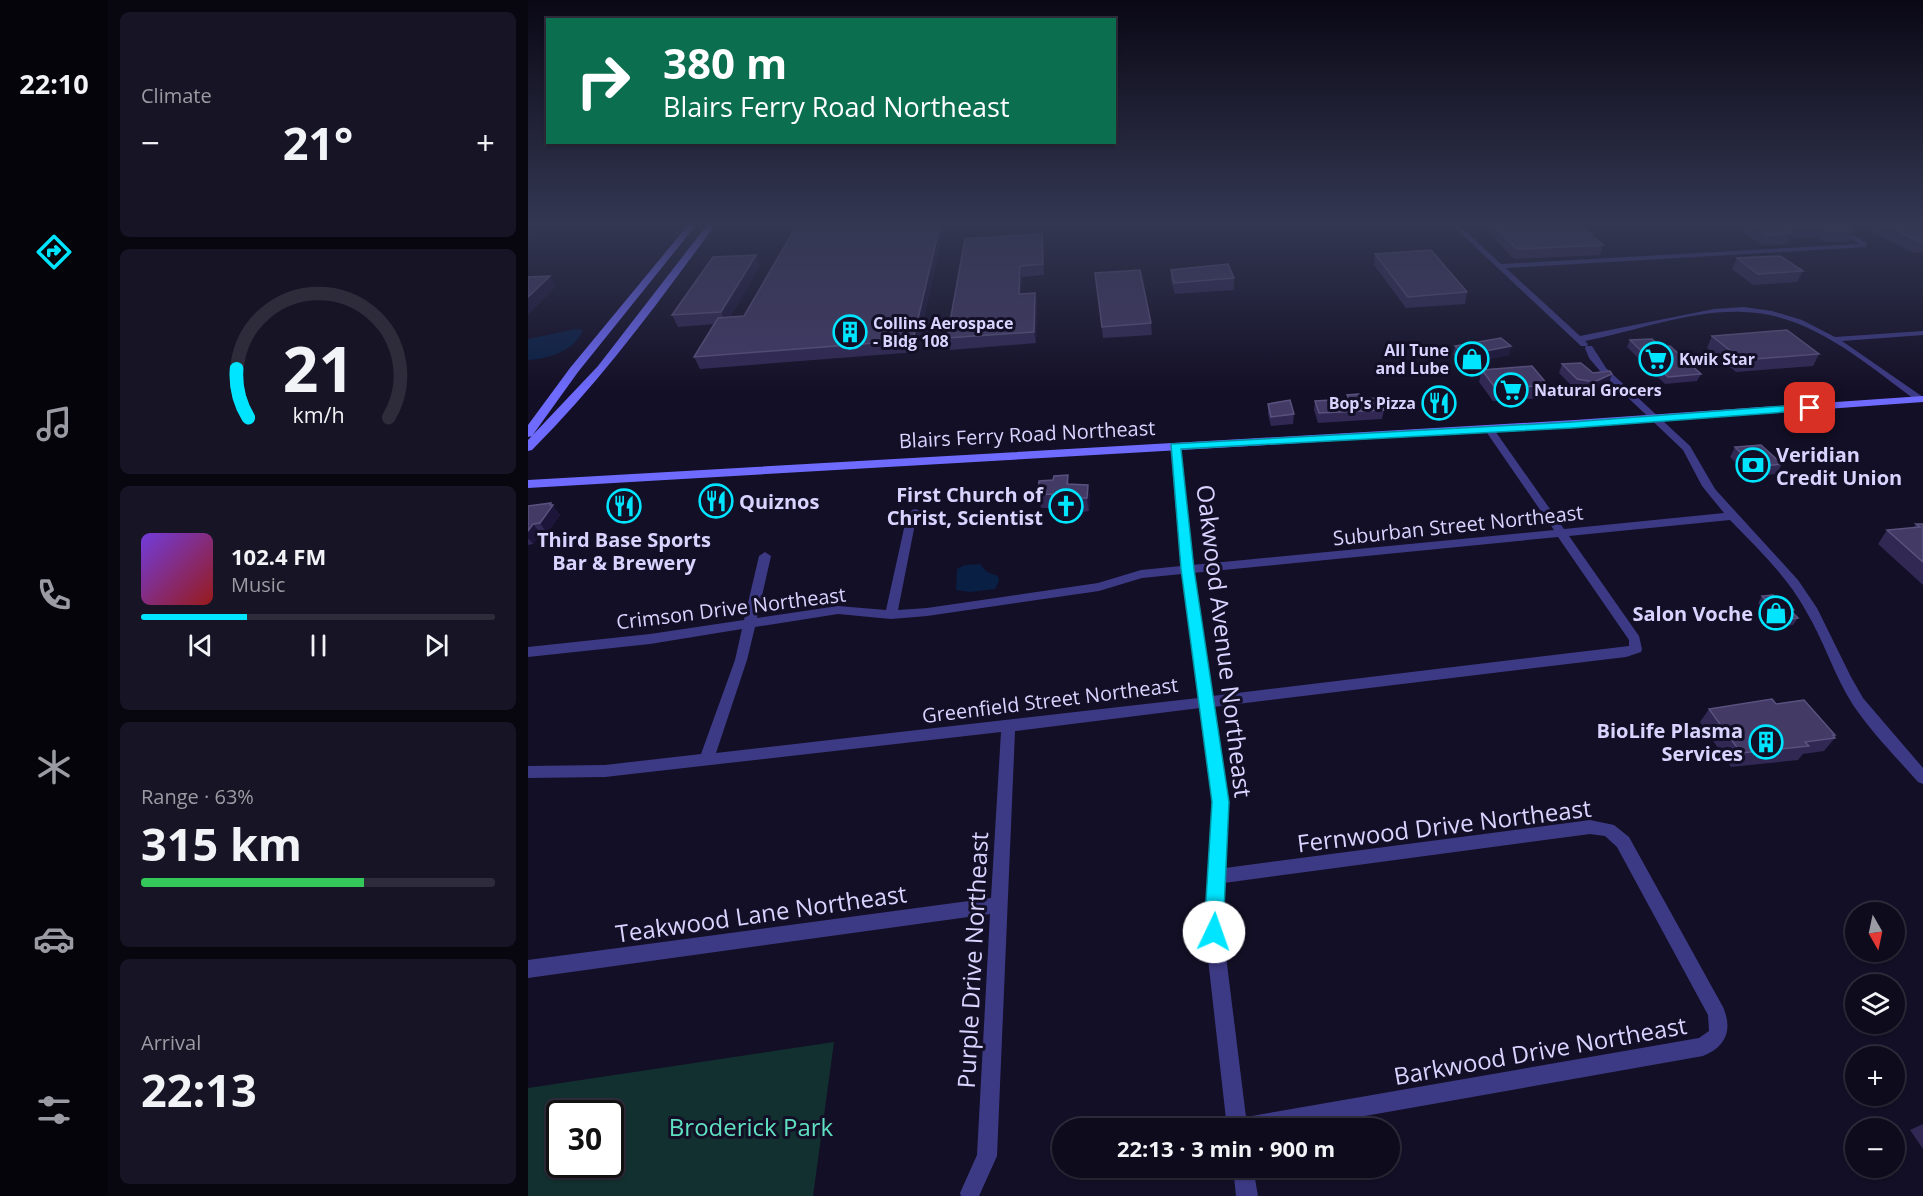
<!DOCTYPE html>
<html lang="en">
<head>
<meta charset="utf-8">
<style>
  body { margin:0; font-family:"Open Sans",sans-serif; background:#171425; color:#f1f3f6; height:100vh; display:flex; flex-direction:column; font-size:22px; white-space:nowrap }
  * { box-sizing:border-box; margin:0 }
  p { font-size:20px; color:#9b9ba3 }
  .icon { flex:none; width:33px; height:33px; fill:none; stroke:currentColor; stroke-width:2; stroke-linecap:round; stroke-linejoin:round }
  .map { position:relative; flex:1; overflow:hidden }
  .panel { display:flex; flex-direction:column; gap:12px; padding:12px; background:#08060f; width:420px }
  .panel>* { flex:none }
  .banner { position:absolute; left:18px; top:18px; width:570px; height:126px; border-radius:0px; box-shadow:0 2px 4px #0004,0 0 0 2px #2e2b3b; background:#0b6e4f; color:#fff; overflow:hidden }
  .needle { width:39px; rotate:171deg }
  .tools { position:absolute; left:1317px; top:902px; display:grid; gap:12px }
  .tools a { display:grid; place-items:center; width:60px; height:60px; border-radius:50%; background:#0e0b1c; box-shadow:0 2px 4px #0004,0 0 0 2px #2e2b3b; font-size:30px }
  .speed { position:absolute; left:18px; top:1100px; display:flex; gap:12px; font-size:30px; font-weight:700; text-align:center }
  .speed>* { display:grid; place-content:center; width:78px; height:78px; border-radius:50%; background:#0e0b1c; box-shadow:0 2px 4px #0004,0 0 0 2px #2e2b3b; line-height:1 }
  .speed .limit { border:3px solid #111; border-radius:9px; background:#fff; color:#111 }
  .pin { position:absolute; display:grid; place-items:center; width:51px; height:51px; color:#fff; margin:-26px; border-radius:12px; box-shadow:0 3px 9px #0006 }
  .me { position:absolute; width:66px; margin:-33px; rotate:3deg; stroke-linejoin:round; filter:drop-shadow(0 0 4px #0008) }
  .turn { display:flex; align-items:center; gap:21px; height:126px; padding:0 18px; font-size:27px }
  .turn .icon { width:78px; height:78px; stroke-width:2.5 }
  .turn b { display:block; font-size:42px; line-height:51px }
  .big { font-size:45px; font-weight:700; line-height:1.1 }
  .panel .tile { flex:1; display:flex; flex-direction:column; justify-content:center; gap:9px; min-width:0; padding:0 21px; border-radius:9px; background:#171425 }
  .panel .dial { align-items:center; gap:0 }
  .dial svg { height:156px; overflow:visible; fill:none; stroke:#2e2b3b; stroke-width:7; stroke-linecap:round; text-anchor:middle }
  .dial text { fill:#f1f3f6; stroke:none }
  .song { display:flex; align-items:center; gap:18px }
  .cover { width:72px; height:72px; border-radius:9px; background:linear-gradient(135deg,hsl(260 70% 55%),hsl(0 70% 35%)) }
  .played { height:6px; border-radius:3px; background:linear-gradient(90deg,#00e5ff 30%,#2e2b3b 30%) }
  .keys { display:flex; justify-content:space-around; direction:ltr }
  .heat { display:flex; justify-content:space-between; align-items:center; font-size:33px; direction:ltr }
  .charge { height:9px; border-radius:4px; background:linear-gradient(90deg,#34c759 63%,#2e2b3b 0) }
  .trip { position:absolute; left:524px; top:1118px; width:348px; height:60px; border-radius:30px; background:#0e0b1c; box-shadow:0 2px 4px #0004,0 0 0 2px #2e2b3b; font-weight:700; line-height:60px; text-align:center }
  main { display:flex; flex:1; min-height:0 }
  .tab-bar { display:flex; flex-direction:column; width:108px; justify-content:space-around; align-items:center; background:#06040b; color:#9b9ba3 }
  .tab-bar .icon { width:42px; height:42px }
  .tab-bar .active { color:#00e5ff }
  .tab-bar b { font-size:27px; color:#f1f3f6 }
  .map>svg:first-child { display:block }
  .green { fill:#12302f; fill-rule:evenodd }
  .water { fill:#0a1f44 }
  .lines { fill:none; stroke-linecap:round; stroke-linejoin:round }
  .minor { fill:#3d3a85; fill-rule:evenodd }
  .secondary { fill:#6f6bff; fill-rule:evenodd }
  .wall { fill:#312854 }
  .shaded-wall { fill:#1d163a }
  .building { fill:#433a66; stroke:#5a527e; stroke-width:1.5 }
  .route { fill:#00e5ff; stroke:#0095a6; stroke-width:1.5 }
  .labels { text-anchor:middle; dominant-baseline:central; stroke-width:6; stroke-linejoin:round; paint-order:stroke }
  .far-poi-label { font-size:16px; font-weight:bold; fill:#d9d4ff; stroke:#130f26; text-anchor:start }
  .street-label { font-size:20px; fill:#d9d4ff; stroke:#130f26 }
  .poi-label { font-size:20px; font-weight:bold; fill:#d9d4ff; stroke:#130f26; text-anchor:end }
  .near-street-label { font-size:24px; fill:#d9d4ff; stroke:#130f26 }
  .near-park-label { font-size:24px; fill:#5fe0c0; stroke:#130f26 }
</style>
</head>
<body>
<main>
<nav class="tab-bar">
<b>22:10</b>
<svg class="icon active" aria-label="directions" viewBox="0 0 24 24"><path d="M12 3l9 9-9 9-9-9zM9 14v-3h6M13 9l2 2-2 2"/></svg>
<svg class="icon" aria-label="music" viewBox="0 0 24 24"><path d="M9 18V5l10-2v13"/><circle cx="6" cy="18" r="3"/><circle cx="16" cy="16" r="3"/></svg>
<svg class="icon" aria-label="phone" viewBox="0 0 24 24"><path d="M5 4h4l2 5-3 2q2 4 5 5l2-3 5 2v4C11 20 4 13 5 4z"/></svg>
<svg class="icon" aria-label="climate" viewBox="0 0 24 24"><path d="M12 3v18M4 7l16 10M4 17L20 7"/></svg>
<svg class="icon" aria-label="car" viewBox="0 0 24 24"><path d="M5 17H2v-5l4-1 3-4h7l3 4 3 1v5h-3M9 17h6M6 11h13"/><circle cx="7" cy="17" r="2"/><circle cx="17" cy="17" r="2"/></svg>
<svg class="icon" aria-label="filters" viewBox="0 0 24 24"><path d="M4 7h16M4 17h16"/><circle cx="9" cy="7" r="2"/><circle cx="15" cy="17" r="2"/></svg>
</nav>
<section class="panel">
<div class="tile"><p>Climate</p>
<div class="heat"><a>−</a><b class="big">21°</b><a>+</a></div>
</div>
<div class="tile dial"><svg viewBox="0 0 100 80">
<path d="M14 69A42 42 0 1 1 86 69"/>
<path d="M14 69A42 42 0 0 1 8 44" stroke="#00e5ff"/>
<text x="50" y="56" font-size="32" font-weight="700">21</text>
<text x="50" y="72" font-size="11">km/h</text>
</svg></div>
<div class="tile">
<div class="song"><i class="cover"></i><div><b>102.4 FM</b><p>Music</p></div></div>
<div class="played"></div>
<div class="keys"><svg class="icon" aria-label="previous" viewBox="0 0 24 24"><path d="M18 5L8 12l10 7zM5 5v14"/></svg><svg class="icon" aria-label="pause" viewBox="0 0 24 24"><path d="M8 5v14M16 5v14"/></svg><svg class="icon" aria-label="next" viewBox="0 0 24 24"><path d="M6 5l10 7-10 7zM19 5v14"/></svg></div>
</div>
<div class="tile"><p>Range · 63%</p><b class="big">315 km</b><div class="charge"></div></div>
<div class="tile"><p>Arrival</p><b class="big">22:13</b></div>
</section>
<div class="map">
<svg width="1395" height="1196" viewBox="0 0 1395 1196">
  <rect width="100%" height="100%" fill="#130f26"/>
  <path class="green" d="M306 1042 285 1196H0V1088ZM32 1113H82V1164H32Z"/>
  <path class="water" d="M48 329 55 330C47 351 20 359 0 360V339Z
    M452 564 459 572 470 576 471 581 467 589 442 592 428 590 429 569 437 565Z"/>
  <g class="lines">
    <path class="minor" d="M924 225H931L973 264 1332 244 1300 225H1307L1339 243 1338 247 978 268 1052 336 1186 309 1216 307 1244 311 1274 320 1307 337 1395 331V335L1314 341 1395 397V401H1389C1338 364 1282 313 1215 312 1162 310 1109 331 1057 341L1060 344 1059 346H1053Z
      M1058 346H1064L1078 368 1162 446 1187 489 1270 580 1289 608 1323 677 1335 698 1395 768V784L1390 782C1368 757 1344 733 1325 705 1306 675 1296 641 1278 611 1259 576 1229 548 1202 520L1041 536 1111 636 1114 649 1113 652 1098 657 685 707 700 802 697 868 1062 820 1086 825 1101 837 1195 1007C1205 1030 1198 1047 1175 1056L769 1128H699L677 932 684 802 672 708 487 731 469 1156 451 1196H433L432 1193 449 1155 462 914 0 978V960L463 898 473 732 77 777 0 778V766L77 765 173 754 207 660 214 629 122 644 0 657V647L122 634 216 620 231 556 237 552 243 556 229 618 310 606 358 610 377 524 384 510 388 509 393 512 387 524 370 610 399 608 570 583 613 570 653 566 642 446 647 443 652 446 664 565 1026 530 957 430 962 427 965 428 1036 529 1196 513 1174 486 1155 450 1072 371 1061 358 1057 348ZM1030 537 1101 640V646L684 696 665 573ZM654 574 670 698 188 753 219 660 227 627 310 614 363 619 399 616 571 591 614 578ZM1062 834 1077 836 1089 847 1180 1015 1181 1031 1171 1038 718 1117 695 932 696 883Z
      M705 1167H725L730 1196H708Z"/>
    <path class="secondary" d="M160 225H168L50 372 4 436 0 437V425L42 368Z
      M179 225H187C130 303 73 381 4 450L0 451V440L70 366Z
      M1395 396V402L1047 427 0 488V480L1047 420Z"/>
  </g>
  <path class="wall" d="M417 225 388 352 172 369 166 357 186 324 150 327 144 315 232 266 202 317 216 316Z
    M953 225H1052L1075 245 1072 255 986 259Z
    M1203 225H1317L1327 230 1322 241 1297 242 1288 237 1262 238 1260 244 1234 245Z
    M1331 225H1395V252L1386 253Z
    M514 234 516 245V275L494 277 493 293H507L509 304 508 343 422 350 419 338Z
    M847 254 939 292 937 304 878 308 846 265Z
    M1209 258 1275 271 1269 282 1225 285 1204 269Z
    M643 270 706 278V290L647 294 643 281Z
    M567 273 623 323 624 335 575 338Z
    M1184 336 1291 354 1285 366 1208 372 1179 348Z
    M1102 340 1133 347 1173 374 1169 381 1137 384 1099 347Z
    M927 346H983L981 355 935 364 925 355Z
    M1034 364 1065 373 1081 383 1063 391 1046 388 1031 373Z
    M954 370 1020 385 1016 398 965 401 951 382Z
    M819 395 833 399 856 410 854 419 790 423 786 410 787 401 819 399Z
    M740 404 766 414 765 424 743 426 740 414Z
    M1207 447 1254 464 1249 474 1222 476 1202 457Z
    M540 475 541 485H560L562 498 561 511 555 512V514L526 516 524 508H513L510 495 525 480Z
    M24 505 32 515 19 533 13 534 5 544 0 545V506Z
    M1388 524H1395V585L1350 544 1359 530 1385 528Z
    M1234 596 1251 602 1266 610 1265 613 1270 618 1265 625 1251 627 1230 603Z
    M1248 704 1307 735 1306 736 1307 738 1296 751 1275 754 1270 760 1203 767 1172 722 1181 709Z
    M1395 1124V1149L1382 1130Z"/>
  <path class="shaded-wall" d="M412 225H417L388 352 385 340Z
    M0 227 6 237 0 243Z
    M514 234 516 245V275L515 264Z
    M228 255 232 266 198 323 193 312Z
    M492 266 494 277 493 305 491 294Z
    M22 276 28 287 0 315V297Z
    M507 293 509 304 508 343 506 332Z
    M983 346 981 355 935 364 937 355Z
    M1084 374 1081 383 1063 391 1066 382Z
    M560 485 562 498 561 511 559 498Z
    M23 503 32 515 19 533 12 523Z
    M5 524 13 534 5 544 0 538V531Z"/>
  <path class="building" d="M269 225H412L385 340 166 357 190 318 216 316Z
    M965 225H1052L1075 245 989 249Z
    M1223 225H1317L1327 230 1302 232 1293 227 1256 228 1264 233 1238 235Z
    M1357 225H1395V242H1392Z
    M514 234 515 264 492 266 491 294 507 293 506 332 419 338 437 239Z
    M903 250 939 292 880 297 847 254Z
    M228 255 193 312 144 315 185 257Z
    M1252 256 1275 271 1230 274 1209 258Z
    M700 264 706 278 646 283 643 270Z
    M612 270 623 323 574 327 567 273Z
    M22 276 0 297V277Z
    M1259 330 1291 354 1214 360 1184 336Z
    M973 338 983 346 937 355 927 346Z
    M1124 339 1133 347 1142 346 1173 374 1140 377 1102 340Z
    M1053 363 1065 373 1082 371 1084 374 1066 382 1049 379 1034 364Z
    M1004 366 1020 385 968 389 954 370Z
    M831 394 833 399 850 398 856 410 791 413 787 401 821 399 819 395Z
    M762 400 766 414 743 417 740 404Z
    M1233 445 1254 464 1227 467 1207 447Z
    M540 475 539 484 560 485 559 498H553V501L524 502V494L510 495 511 481 525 480 526 476Z
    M23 503 22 505H25L12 523 5 524 0 531V506Z
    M1388 524H1395V562L1359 530 1392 527Z
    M1245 595 1251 602 1258 601 1266 610 1263 611 1270 618 1256 620 1234 596Z
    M1244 699 1248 704 1276 700 1307 735H1305L1307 738 1277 742 1281 746 1213 753 1181 709Z"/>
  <linearGradient id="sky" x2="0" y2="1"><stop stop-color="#0a0815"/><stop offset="0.57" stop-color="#333752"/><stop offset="1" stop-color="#333752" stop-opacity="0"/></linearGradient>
  <rect width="1395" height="392" fill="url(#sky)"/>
  <path class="route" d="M1282 404 1285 405V410L1044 428 653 449 666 569 701 802 695 932 693 939 686 941 679 939 676 932 684 802 653 569 643 444 1044 422Z"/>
  <defs>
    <g id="building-ring" transform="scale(1.725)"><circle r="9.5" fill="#130f26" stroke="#00e5ff" stroke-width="1.5"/><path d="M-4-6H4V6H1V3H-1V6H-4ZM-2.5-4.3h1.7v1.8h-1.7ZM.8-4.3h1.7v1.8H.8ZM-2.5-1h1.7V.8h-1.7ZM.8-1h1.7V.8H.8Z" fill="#00e5ff"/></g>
    <g id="shop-ring" transform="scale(1.725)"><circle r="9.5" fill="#130f26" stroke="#00e5ff" stroke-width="1.5"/><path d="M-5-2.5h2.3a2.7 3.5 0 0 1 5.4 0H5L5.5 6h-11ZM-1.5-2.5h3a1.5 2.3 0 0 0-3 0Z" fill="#00e5ff"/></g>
    <g id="supermarket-ring" transform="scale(1.725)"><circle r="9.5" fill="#130f26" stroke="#00e5ff" stroke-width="1.5"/><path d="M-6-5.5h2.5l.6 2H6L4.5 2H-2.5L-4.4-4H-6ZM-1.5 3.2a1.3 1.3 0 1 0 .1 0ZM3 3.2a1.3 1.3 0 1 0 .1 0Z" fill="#00e5ff"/></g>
    <g id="restaurant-ring" transform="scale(1.725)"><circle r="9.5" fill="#130f26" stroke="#00e5ff" stroke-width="1.5"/><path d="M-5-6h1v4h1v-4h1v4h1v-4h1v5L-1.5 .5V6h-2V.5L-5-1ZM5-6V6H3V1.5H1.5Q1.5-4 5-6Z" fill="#00e5ff"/></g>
    <g id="bank-ring" transform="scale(1.725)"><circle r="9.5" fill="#130f26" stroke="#00e5ff" stroke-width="1.5"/><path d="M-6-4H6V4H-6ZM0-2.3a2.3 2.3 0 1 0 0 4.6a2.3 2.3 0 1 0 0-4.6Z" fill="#00e5ff"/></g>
    <g id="church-ring" transform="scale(1.725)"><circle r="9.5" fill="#130f26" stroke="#00e5ff" stroke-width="1.5"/><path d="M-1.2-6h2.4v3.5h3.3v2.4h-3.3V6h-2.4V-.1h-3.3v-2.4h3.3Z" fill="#00e5ff"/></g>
  </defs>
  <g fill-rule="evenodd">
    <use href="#building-ring" x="322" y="332"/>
    <use href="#shop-ring" x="944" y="359"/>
    <use href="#supermarket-ring" x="1128" y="359"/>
    <use href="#supermarket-ring" x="983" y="390"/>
    <use href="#restaurant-ring" x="911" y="403"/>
    <use href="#bank-ring" x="1225" y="465"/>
    <use href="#restaurant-ring" x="188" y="501"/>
    <use href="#restaurant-ring" x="96" y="506"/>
    <use href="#church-ring" x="538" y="506"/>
    <use href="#shop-ring" x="1248" y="613"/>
    <use href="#building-ring" x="1238" y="742"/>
  </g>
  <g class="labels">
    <g class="far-poi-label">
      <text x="345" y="323">Collins Aerospace<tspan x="345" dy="18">- Bldg 108</tspan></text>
      <text x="921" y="350" text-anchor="end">All Tune<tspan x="921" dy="18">and Lube</tspan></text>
      <text x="1151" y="359">Kwik Star</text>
      <text x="1006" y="390">Natural Grocers</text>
      <text x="888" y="403" text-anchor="end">Bop's Pizza</text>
    </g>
    <g class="street-label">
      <text transform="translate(499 434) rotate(-3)">Blairs Ferry Road Northeast</text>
      <text transform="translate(930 525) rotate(-6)">Suburban Street Northeast</text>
      <text transform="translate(203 608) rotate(-7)">Crimson Drive Northeast</text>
      <text transform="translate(522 700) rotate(-7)">Greenfield Street Northeast</text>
    </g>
    <g class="poi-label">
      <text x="1248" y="454" text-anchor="start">Veridian<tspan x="1248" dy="23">Credit Union</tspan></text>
      <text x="515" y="494">First Church of<tspan x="515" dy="23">Christ, Scientist</tspan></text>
      <text x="211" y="501" text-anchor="start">Quiznos</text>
      <text x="96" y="539" text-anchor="middle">Third Base Sports<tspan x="96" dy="23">Bar &amp; Brewery</tspan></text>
      <text x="1225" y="613">Salon Voche</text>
      <text x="1215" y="730">BioLife Plasma<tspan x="1215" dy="23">Services</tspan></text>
    </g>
    <g class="near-street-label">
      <text transform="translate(697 641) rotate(83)">Oakwood Avenue Northeast</text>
      <text transform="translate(916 825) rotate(-7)">Fernwood Drive Northeast</text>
      <text transform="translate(233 913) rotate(-8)">Teakwood Lane Northeast</text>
      <text transform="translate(444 960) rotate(-87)">Purple Drive Northeast</text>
      <text transform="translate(1012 1050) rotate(-10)">Barkwood Drive Northeast</text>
    </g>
    <g class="near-park-label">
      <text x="223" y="1126">Broderick Park</text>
    </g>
  </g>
</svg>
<div class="tools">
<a><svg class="needle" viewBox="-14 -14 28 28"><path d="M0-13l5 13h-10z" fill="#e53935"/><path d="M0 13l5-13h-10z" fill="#9b9ba3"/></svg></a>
<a><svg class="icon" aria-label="layers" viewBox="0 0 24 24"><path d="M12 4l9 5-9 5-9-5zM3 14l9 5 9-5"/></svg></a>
<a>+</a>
<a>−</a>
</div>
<div class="speed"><div class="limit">30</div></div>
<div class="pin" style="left:1282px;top:408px;background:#d93025"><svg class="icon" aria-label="arrive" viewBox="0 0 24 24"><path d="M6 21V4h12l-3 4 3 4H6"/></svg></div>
<svg class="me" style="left:686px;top:932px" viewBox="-20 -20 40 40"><circle r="19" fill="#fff"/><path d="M0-13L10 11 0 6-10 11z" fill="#00e5ff"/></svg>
<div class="trip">22:13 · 3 min · 900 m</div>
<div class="banner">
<div class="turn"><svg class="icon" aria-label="right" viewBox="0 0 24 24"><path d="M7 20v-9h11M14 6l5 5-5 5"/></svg><div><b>380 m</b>Blairs Ferry Road Northeast</div></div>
</div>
</div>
</main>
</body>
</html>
